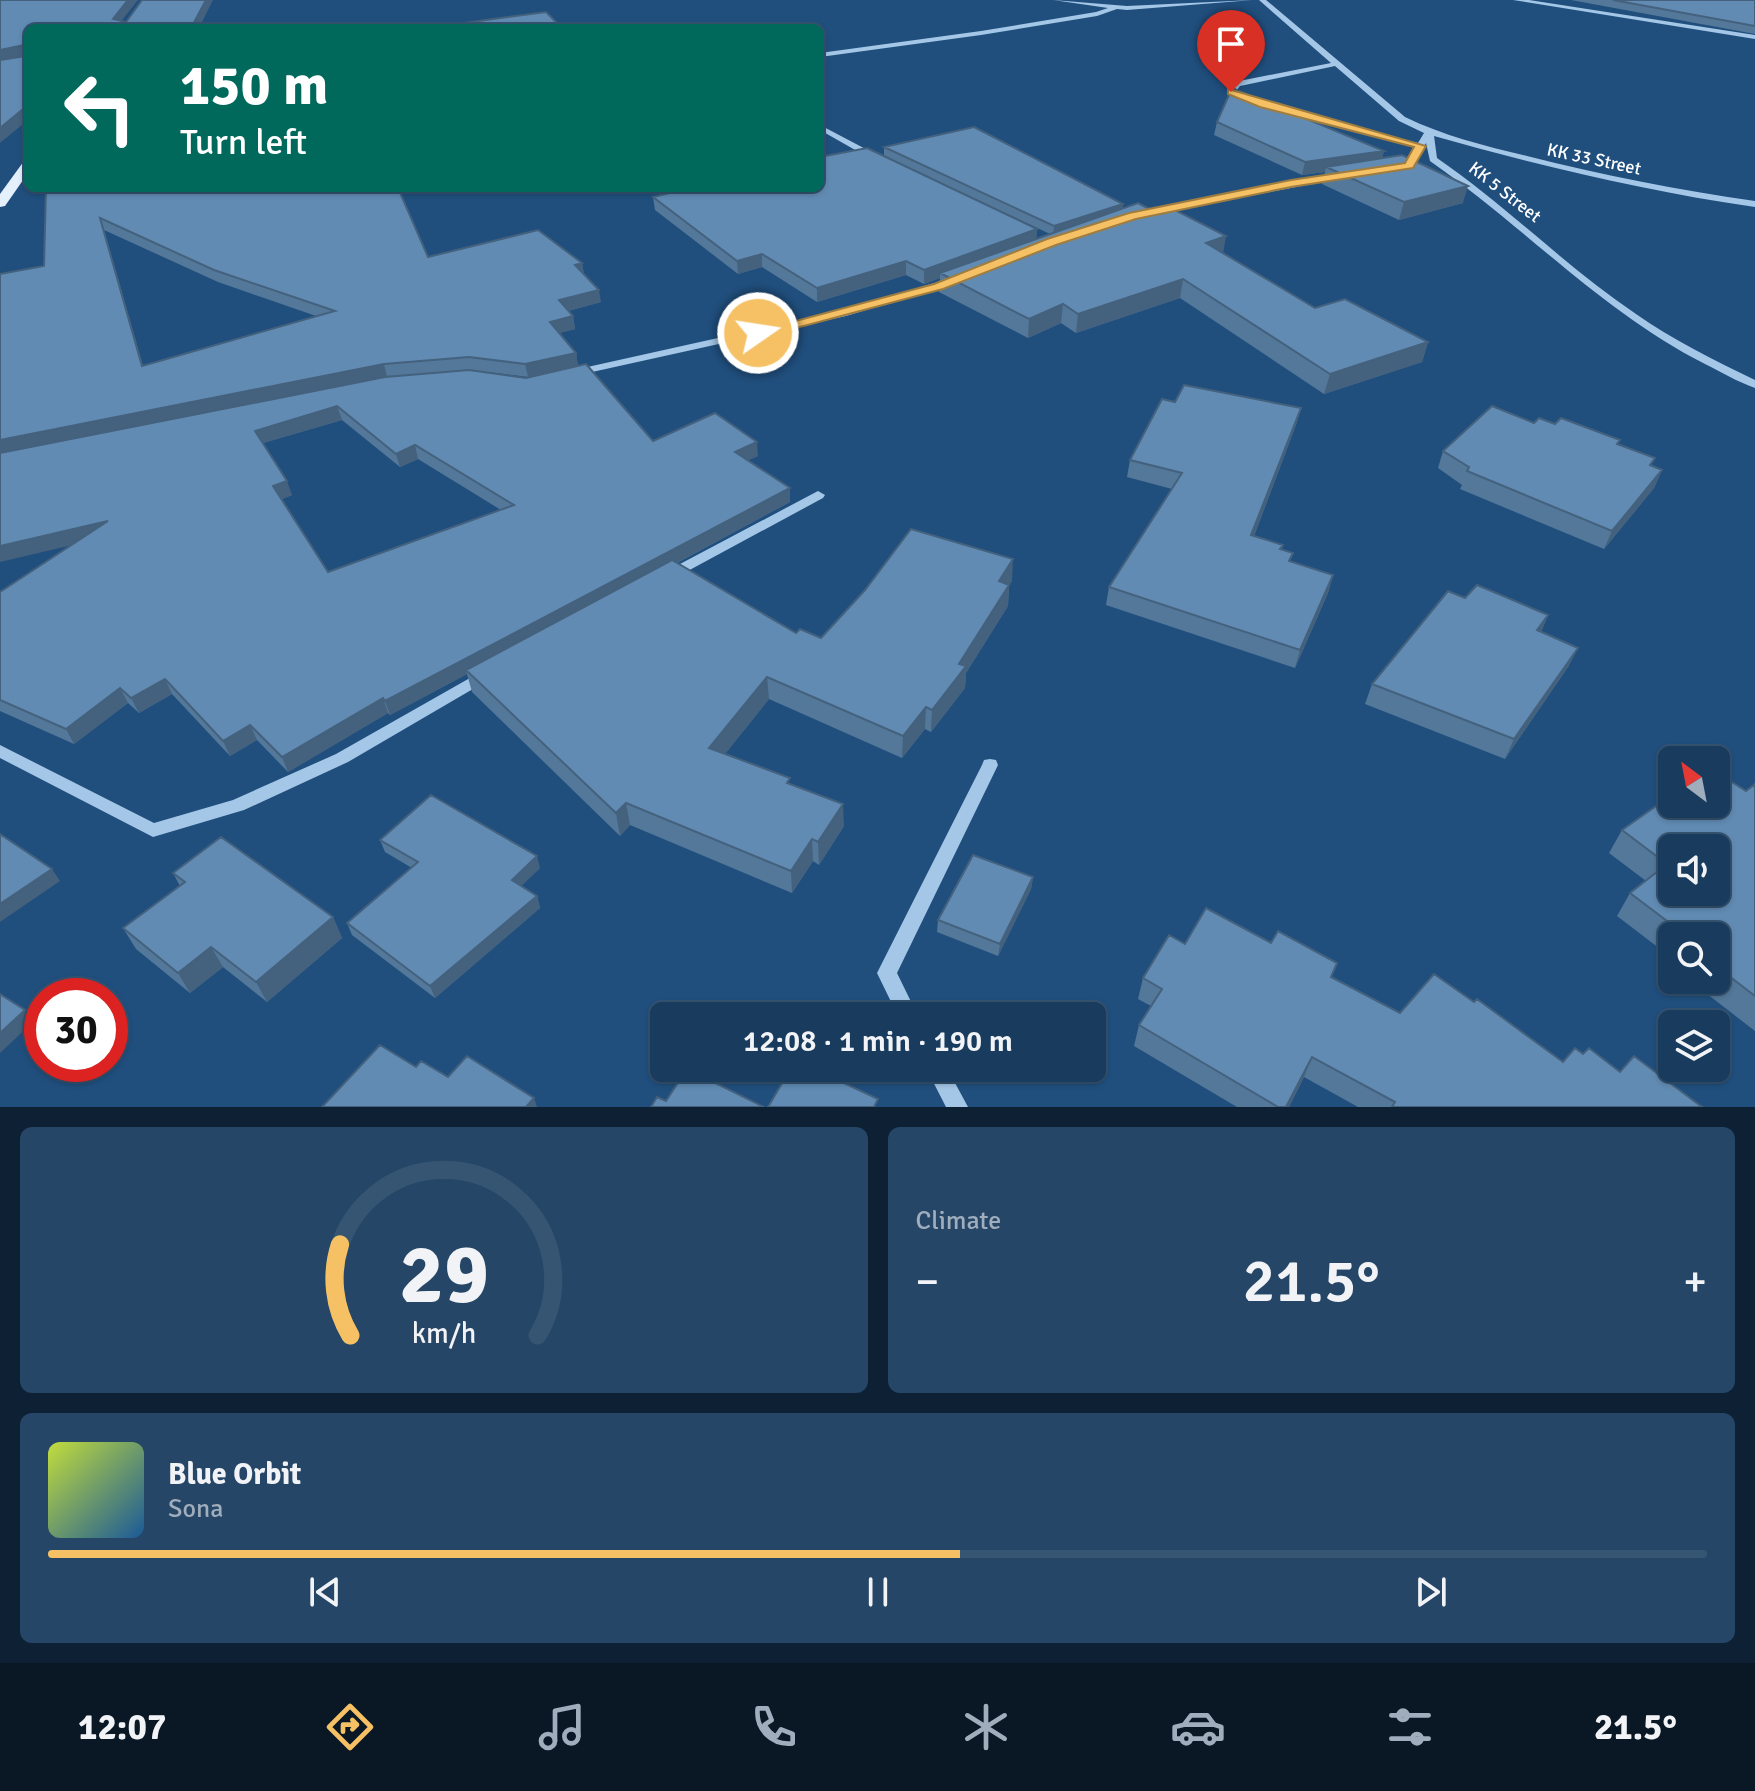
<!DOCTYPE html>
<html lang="en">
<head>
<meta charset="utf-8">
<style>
  body { margin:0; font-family:Signika,sans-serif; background:#254667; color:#f1f3f6; height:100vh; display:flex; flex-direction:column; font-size:30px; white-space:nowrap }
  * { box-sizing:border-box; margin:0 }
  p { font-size:26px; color:#9fadbc }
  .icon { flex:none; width:44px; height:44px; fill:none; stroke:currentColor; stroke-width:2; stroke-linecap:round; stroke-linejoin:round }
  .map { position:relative; height:1107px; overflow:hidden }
  .panel { display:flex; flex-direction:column; gap:20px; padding:20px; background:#0d2034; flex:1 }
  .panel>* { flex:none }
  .guide { position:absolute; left:24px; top:24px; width:800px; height:168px; border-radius:12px; box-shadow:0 2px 6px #0004,0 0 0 2px #365573; background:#00695c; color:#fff; overflow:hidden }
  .needle { width:52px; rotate:328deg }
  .fabs { position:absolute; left:1658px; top:746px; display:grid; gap:16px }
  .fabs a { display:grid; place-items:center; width:72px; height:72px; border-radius:12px; background:#183b5e; box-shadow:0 2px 6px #0004,0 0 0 2px #365573; font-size:40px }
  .speed { position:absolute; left:24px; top:978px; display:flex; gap:16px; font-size:40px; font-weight:700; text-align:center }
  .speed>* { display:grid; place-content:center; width:104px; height:104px; border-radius:50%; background:#183b5e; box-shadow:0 2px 6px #0004,0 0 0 2px #365573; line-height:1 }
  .speed .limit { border:12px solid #d22; background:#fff; color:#111 }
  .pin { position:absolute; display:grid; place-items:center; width:68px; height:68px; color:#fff; margin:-82px -34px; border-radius:50% 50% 50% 0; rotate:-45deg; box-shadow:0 0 8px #0007 }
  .pin .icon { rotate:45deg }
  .me { position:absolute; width:88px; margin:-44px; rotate:77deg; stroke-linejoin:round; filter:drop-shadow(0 0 6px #0008) }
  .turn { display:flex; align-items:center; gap:28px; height:168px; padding:0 24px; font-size:36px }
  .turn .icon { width:104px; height:104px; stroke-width:2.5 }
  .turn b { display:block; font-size:56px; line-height:68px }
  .big { font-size:60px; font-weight:600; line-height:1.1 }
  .panel .widget { flex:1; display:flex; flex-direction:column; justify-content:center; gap:12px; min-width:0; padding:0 28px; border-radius:12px; background:#254667 }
  .panel .dial { align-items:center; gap:0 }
  .dial svg { height:208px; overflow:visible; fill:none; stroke:#365573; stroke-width:7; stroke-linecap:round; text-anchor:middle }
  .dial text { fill:#f1f3f6; stroke:none }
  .song { display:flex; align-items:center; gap:24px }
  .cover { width:96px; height:96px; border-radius:12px; background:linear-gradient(135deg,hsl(70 70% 55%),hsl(210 70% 35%)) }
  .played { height:8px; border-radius:4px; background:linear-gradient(90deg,#f5c164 55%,#365573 55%) }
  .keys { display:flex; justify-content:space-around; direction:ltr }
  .heat { display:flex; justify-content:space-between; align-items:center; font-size:44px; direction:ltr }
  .panel .tiles { flex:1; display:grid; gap:20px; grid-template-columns:1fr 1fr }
  .widget:last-child { grid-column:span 2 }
  .trip { position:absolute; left:650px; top:1002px; width:456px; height:80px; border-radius:12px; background:#183b5e; box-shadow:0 2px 6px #0004,0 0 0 2px #365573; font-weight:600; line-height:80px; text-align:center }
  .dock { display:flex; height:128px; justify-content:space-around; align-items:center; background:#0a1826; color:#9fadbc }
  .dock .icon { width:56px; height:56px }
  .dock .active { color:#f5c164 }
  .dock b { font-size:36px; color:#f1f3f6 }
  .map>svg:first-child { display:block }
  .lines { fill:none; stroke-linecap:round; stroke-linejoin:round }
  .minor { fill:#a4c7e7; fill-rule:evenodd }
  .major { fill:#e5f0fd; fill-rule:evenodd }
  .wall { fill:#53789a; fill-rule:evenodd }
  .shaded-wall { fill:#44617d }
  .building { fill:#618bb3; stroke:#44617d; stroke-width:2; fill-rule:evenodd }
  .route { fill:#f5c164; stroke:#9f7d41; stroke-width:2 }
  .labels { text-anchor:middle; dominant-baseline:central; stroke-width:8; stroke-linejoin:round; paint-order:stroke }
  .far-street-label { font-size:18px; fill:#fff; stroke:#204f7e }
</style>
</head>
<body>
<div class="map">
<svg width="1755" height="1107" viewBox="0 0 1755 1107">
  <rect width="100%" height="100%" fill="#204f7e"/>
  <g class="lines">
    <path class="minor" d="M1053 0 1127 6 1253 0 1127 10 1117 9 1097 16 981 35 820 57V53L981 31 1096 12 1108 8Z
      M1259 0H1266L1405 117C1444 136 1485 146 1527 156 1602 175 1678 190 1755 201V207C1646 191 1540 166 1434 136L1437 158C1507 206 1566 267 1636 314 1673 340 1714 360 1755 380V388C1738 382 1721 372 1705 364 1601 311 1525 227 1430 161L1426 143 1412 167 1396 169V165L1406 163 1416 147 1271 108 1275 106 1418 143 1424 133 1399 121 1335 66 1240 86 1236 91 1247 95V99L1228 94 1227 92 1234 82 1331 63Z
      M1513 0H1529L1755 35V39Z
      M820 125 877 155 878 157 871 159 820 130Z
      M1339 173 1342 174V178L1135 218 1130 215 1135 212Z
      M958 276 962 277V281L846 316 574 376 568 373 574 370 844 310Z
      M818 491 825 495 823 498 673 579 668 581 661 576 663 573Z
      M484 670 490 671 492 675 490 679 348 762 244 810 153 837 0 758V745L154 823 233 800 336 754Z
      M990 759 996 760 998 765 897 973 918 1016H898L877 973 982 765 984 760Z
      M926 1068H947L968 1107H946Z"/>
    <path class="major" d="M28 160V173L5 206 0 207V194L24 161Z"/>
  </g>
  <path class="wall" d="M1571 0H1755V34Z
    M1217 122 1384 151 1382 158 1463 203 1399 220 1322 184 1325 172 1302 175 1214 135Z
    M884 147 1123 204 1122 209 1223 253 1315 308 1428 342 1422 362 1324 394 1180 298 1076 333 1061 323 1028 338 939 292 940 278 924 284 906 275 817 302 762 267 738 274 655 210 653 197 1037 229 1036 239 1050 234 884 156Z
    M46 188 428 257 582 263 584 275 601 302 568 311 573 316 575 329 559 333 576 353 578 366 528 377 471 370 653 441 758 456 748 460 790 488V502L677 563 796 633 821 638 1012 581 1009 585 1008 606 966 673 965 688 931 732 925 729 902 758 769 699 725 754 791 784 844 826 819 865 813 861 792 893 630 825 620 836 472 692 467 674 390 715 388 713 288 772 257 740 230 756 172 694 139 713 128 703 74 744 0 711V592L71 545 44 266ZM104 230 218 282 316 316 143 366ZM342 420 400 467 418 459 501 510 328 572 282 499 292 495 263 443Z
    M1175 402 1301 408 1296 425 1254 536 1283 545 1282 549 1291 562 1333 575 1328 593 1295 668 1106 605 1109 587 1172 489 1127 477 1130 460Z
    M1534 423 1555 424 1619 444 1655 458 1651 465 1662 470 1654 488 1604 549 1460 489 1462 485 1438 468 1443 451Z
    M1465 598 1548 615 1541 632 1578 648 1568 667 1505 759 1365 704 1372 684Z
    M1755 784V1031L1689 980H1716V936H1672V958L1617 916 1630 893 1646 881 1609 853 1622 830 1746 791Z
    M380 840 540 868 521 886 537 896 540 908 435 998 352 935 347 923 412 868 385 852Z
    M173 873 333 917 342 938 267 1002 223 967 190 993 136 949 123 928 180 886Z
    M1033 877 1031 889 998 956 937 932 938 920Z
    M1185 944 1332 977 1400 1013 1563 1062 1583 1054 1620 1072 1702 1107H1358L1304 1077 1289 1107H1237L1134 1046 1139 1025 1151 1006 1138 999 1143 978Z"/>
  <path class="shaded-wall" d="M128 0H138L116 28 113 19Z
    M206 0H213L199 28H191Z
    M24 45 28 55 0 60V50Z
    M28 105V120L0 143V128Z
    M1384 151 1380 164 1326 167 1325 172 1302 175 1305 162Z
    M1468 186 1463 203 1399 220 1404 202Z
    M1123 204 1122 214 1053 236 1054 226Z
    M100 218 104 230 147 379 142 366Z
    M1037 229 1036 242 940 273V278L924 284V270Z
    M1226 236 1223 254 1206 243Z
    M762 254V267L738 274 737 261Z
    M906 261V275L817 302V288Z
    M582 263 584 275 575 265Z
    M1183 279 1180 298 1076 333 1078 314Z
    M599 290 601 302 561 313 559 300Z
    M1063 304 1061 323 1028 338 1029 319Z
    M573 316 575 329 552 335 550 322Z
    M1428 342 1422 362 1324 394 1330 374Z
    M576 353 578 366 528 377 525 364Z
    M384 364 387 377 0 455V440Z
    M337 406 342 420 260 444 255 431Z
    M1301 408 1296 425 1247 554 1251 535Z
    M757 442 758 456 736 466 735 452Z
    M415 445 418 459 400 467 396 454Z
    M1662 470 1654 488 1604 549 1612 531Z
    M287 481 292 495 279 500 273 486Z
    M790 488V502L470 673 466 670 467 674 390 715 385 701Z
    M108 521 115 535 0 562V546Z
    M1013 559 1012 581 997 603 999 581Z
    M1333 575 1328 593 1295 668 1300 650Z
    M1009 585 1008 606 966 673 965 688 931 732 932 710 959 664Z
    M1548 615 1540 635 1537 630Z
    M1578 648 1568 667 1505 759 1514 739Z
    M767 677 769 699 712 770 709 748Z
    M165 679 172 694 139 713 131 698Z
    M120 688 128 703 74 744 66 729Z
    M383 698 388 713 288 772 282 757Z
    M926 707 925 729 902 758 903 736Z
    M250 725 257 740 230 756 223 741Z
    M626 803 630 825 620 836 616 813Z
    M843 804 844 826 819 865 818 842Z
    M812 839 813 861 792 893 791 871Z
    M537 856 540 868 515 892 512 880Z
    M52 869 60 881 0 922V904Z
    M1033 877 1031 889 998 956 1000 944Z
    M537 896 540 908 435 998 430 986Z
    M333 917 342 938 267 1002 256 982Z
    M211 947 223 967 190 993 178 973Z
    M25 1010 34 1021 0 1053V1033Z
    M1312 1057 1304 1077 1289 1107H1286Z
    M534 1098 537 1107H526Z"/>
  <path class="building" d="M0 0H128L113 19 126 22 142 0H206L191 28H28V105L0 128V60L26 56 24 45 0 50Z
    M1613 0H1755V26Z
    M546 12 562 28H427Z
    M1232 88 1384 151 1305 162 1217 122Z
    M974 127 1123 204 1054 226 884 147Z
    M867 148 1037 229 924 270 906 261 817 288 762 254 737 261 653 197 690 188H820V157Z
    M1402 155 1468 186 1404 202 1326 167Z
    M46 188H398L428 257 538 230 582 263 575 265 599 290 559 300 573 316 550 322 576 353 525 364 469 357 384 364 0 440V274L44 266ZM100 218 214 270 335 311 142 366Z
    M1138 203 1159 214 1175 210 1226 236 1206 243 1315 308 1345 299 1428 342 1330 374 1183 279 1078 314 1063 304 1029 319 940 273Z
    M586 364 653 441 715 413 757 442 735 452 790 488 385 701 383 698 282 757 250 725 223 741 165 679 131 698 120 688 66 729 0 700V592L108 521 0 546V453L385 377 469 370 526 378ZM337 406 396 454 415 445 514 505 328 572 273 486 287 481 255 431Z
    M1184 385 1301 408 1251 535 1283 545 1280 549 1293 553 1289 561 1333 575 1300 650 1109 587 1182 473 1130 460 1162 399 1175 402Z
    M1492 406 1534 423 1539 418 1555 424 1561 418 1620 440 1617 444 1655 458 1650 465 1662 470 1612 531 1467 471 1469 467 1443 451Z
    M911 529 1013 559 999 581 1009 585 959 664 966 666 932 710 926 707 903 736 767 677 709 748 790 778 787 783 843 804 818 842 812 839 791 871 626 803 616 813 466 670 672 560 796 633 800 629 821 638 865 590Z
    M1477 585 1548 615 1537 630 1578 648 1514 739 1372 684 1448 591 1465 598Z
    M1716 772 1746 791 1755 784V996L1716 966V936H1687L1630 893 1667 864 1622 830 1672 795V804H1716ZM1672 848H1716V892H1672Z
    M431 795 537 856 512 880 537 896 430 986 347 923 418 862 380 840Z
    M0 834 52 869 0 904Z
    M221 837 333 917 256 982 211 947 178 973 123 928 185 882 173 873Z
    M973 855 1033 877 1000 944 938 920Z
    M1206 908 1271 943 1278 931 1337 963 1331 977 1400 1013 1434 974 1474 1002 1477 999 1563 1062 1575 1048 1583 1054 1589 1048 1620 1072 1634 1056 1702 1107H1392L1395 1102 1312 1057 1286 1107H1278L1139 1025 1162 989 1143 978 1169 935 1185 944Z
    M0 994 25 1010 0 1033Z
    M380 1045 416 1067 421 1061 448 1077 467 1056 534 1098 526 1107H322Z
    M791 1068H812L878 1099 874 1107H768Z
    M687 1069 764 1107H651L657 1097 666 1101Z"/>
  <path class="route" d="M1228 89 1426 146 1413 168 1291 187 1136 219 1056 245 943 289 758 338 751 333 934 284 1047 239 1129 213 1291 180 1405 163 1414 147 1260 107 1228 94Z"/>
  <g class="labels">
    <g class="far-street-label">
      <text transform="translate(1594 159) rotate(12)">KK 33 Street</text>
      <text transform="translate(1505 192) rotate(38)">KK 5 Street</text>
    </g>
  </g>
</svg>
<div class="fabs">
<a><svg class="needle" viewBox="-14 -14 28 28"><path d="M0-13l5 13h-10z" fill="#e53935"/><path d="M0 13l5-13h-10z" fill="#9fadbc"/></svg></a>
<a><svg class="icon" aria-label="sound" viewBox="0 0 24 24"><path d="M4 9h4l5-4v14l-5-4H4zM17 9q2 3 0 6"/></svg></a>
<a><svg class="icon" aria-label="search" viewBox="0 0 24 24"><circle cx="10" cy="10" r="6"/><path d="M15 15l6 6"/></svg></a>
<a><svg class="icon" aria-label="layers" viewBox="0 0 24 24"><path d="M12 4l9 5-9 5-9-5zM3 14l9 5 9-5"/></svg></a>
</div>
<div class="speed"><div class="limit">30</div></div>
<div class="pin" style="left:1231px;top:92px;background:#d93025"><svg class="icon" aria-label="arrive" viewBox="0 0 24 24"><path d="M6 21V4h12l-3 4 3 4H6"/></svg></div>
<svg class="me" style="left:758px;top:333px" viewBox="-20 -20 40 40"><circle r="17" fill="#f5c164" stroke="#fff" stroke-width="3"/><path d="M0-11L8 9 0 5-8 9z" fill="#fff"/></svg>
<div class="trip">12:08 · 1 min · 190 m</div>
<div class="guide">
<div class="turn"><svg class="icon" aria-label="left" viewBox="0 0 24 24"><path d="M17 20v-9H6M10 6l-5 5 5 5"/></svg><div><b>150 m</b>Turn left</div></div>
</div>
</div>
<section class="panel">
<div class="tiles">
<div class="widget dial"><svg viewBox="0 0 100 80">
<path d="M14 69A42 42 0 1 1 86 69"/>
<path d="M14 69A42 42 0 0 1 10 34" stroke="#f5c164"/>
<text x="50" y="56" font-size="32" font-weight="700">29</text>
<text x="50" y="72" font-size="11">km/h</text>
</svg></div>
<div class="widget"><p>Climate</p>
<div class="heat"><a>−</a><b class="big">21.5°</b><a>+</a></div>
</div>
<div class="widget">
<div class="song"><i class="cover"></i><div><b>Blue Orbit</b><p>Sona</p></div></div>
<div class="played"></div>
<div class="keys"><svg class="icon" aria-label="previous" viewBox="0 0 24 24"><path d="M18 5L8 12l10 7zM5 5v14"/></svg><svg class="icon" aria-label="pause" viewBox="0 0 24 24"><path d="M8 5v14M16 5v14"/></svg><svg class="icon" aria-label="next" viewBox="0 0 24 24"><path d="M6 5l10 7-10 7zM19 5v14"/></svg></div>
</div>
</div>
</section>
<nav class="dock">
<b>12:07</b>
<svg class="icon active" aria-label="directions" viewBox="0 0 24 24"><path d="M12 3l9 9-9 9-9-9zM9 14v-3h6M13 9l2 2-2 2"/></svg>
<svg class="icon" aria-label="music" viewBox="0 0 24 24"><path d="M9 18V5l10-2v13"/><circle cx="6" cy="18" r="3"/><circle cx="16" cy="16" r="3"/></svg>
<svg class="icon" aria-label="phone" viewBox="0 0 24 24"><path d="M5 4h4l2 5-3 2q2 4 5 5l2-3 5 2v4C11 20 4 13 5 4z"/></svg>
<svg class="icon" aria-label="climate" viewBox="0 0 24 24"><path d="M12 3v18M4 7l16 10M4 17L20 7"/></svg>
<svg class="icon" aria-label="car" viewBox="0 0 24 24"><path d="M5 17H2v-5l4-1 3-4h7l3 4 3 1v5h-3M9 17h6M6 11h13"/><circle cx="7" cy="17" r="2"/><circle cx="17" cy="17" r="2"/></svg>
<svg class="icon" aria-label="filters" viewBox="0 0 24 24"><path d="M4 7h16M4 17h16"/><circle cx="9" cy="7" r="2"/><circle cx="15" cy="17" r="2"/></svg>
<b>21.5°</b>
</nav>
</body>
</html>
